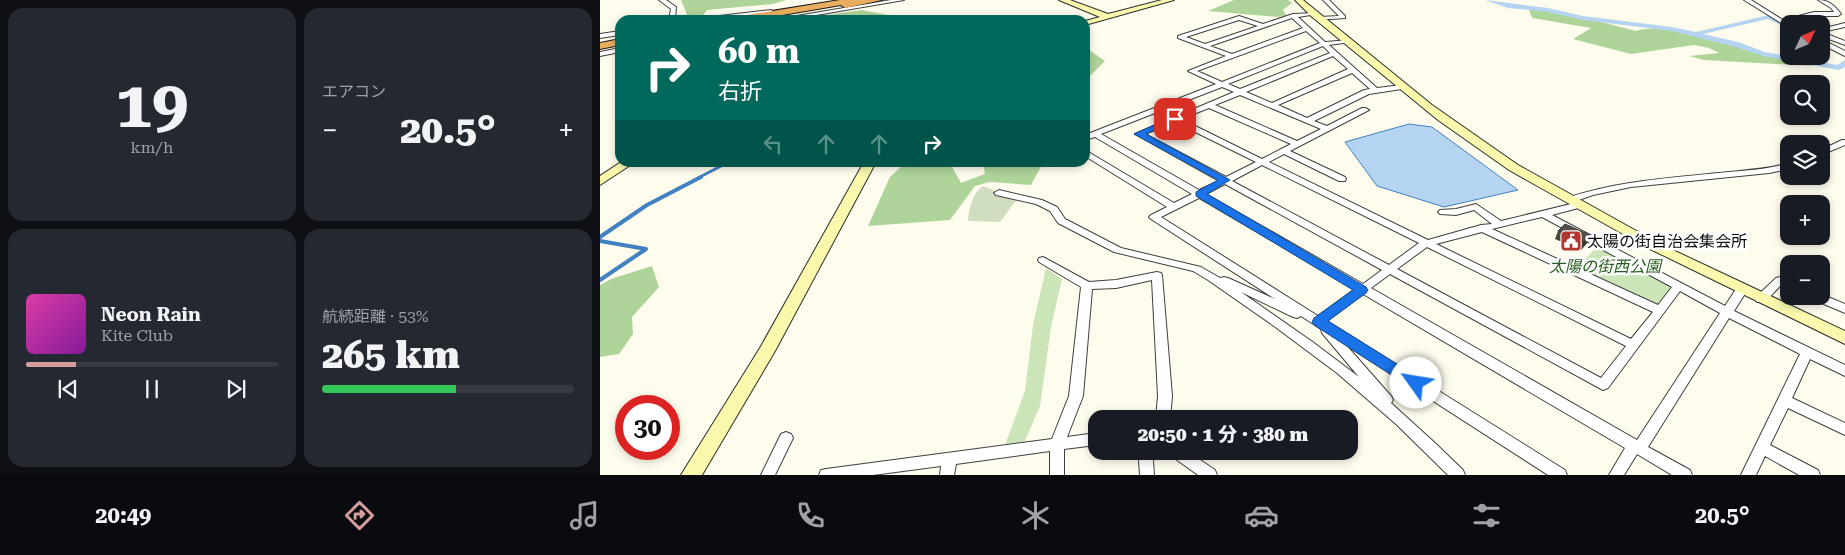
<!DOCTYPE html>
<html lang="ja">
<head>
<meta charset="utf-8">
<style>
  body { margin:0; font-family:"Roboto Serif","Noto Sans JP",serif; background:#242831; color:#f1f3f6; height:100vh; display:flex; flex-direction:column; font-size:19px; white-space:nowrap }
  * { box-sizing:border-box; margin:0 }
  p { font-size:16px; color:#9ea1a6 }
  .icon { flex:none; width:28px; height:28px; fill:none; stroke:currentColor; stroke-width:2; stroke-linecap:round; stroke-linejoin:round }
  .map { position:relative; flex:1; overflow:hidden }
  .sheet { display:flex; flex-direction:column; gap:8px; padding:8px; background:#0d0f14; width:600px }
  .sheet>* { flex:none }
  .banner { position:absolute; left:15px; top:15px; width:475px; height:152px; border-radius:15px; box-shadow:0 2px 8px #0003; background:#00695c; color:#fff; overflow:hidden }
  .needle { width:32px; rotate:46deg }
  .fabs { position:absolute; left:1180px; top:15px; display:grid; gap:10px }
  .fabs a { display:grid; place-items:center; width:50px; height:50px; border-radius:10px; background:#171b24; box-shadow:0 2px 8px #0003; font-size:25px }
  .speed { position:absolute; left:15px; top:395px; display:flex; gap:10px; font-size:25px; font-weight:700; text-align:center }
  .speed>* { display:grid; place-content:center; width:65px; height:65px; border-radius:50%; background:#171b24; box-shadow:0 2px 8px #0003; line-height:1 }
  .speed .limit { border:8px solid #d22; background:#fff; color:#111 }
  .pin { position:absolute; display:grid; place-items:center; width:42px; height:42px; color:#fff; margin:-21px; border-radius:10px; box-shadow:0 2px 8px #0006 }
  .me { position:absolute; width:55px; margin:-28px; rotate:302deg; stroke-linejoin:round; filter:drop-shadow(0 0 4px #0008) }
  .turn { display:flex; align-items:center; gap:18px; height:105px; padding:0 20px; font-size:22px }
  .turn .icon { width:65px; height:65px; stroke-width:2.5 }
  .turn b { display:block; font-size:35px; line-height:42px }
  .lanes { display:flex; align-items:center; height:48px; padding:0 20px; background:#0003; justify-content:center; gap:25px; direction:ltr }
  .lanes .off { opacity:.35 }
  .big { font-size:38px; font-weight:800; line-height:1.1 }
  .sheet .card { flex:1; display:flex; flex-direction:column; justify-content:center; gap:8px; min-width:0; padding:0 18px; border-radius:15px; background:#242831 }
  .sheet .dial { align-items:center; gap:0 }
  .dial b { font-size:65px; line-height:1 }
  .song { display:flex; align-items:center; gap:15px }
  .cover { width:60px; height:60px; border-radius:8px; background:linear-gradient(135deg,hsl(320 70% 55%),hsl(290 70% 35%)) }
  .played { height:5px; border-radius:2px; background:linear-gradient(90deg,#d49e9c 20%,#363941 20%) }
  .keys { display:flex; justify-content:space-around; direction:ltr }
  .heat { display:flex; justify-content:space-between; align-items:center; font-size:28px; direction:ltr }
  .charge { height:8px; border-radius:4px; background:linear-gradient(90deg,#34c759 53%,#363941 0) }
  .sheet .tiles { flex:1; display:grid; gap:8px; grid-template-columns:repeat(2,1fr) }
  .trip { position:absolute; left:488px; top:410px; width:270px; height:50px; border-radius:15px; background:#171b24; box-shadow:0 2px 8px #0003; font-weight:800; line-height:50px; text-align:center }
  .menu { display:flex; height:80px; justify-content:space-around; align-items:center; background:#090b0e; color:#9ea1a6 }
  .menu .icon { width:35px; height:35px }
  .menu .selected { color:#d49e9c }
  .menu b { font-size:22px; color:#f1f3f6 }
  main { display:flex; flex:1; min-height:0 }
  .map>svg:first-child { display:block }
  .green { fill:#cbe5b9 }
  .forest { fill:#aed49a }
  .cemetery { fill:#d1ddc0 }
  .water { fill:#b5d4f1; stroke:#4281c2 }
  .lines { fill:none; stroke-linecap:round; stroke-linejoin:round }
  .stream-far1 { stroke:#4281c2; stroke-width:3 }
  .stream { stroke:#4281c2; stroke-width:4 }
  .canal { fill:#b5d4f1; fill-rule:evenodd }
  .street-casing { stroke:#3f3f3f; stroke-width:2 }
  .secondary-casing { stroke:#2e2e2e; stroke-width:2 }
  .highway-casing { stroke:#1d1d1d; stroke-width:2 }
  .street { fill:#fff; fill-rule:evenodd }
  .secondary { fill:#f9f8ad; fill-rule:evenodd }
  .highway { fill:#e9ad5f; fill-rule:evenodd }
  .wall { fill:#48443f }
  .shaded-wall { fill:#3b3733 }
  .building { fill:#544f49; stroke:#3b3733 }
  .route { fill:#1a73e8; stroke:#114b97 }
  .labels { text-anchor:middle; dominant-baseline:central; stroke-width:5; stroke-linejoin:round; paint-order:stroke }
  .poi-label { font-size:16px; fill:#0c0c0c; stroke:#fff; text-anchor:start }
  .park-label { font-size:16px; font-style:italic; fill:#285e22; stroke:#fff }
</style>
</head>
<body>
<main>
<section class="sheet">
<div class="tiles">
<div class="card dial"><b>19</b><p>km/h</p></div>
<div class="card"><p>エアコン</p>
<div class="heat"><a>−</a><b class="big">20.5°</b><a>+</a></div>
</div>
<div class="card">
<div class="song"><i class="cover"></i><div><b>Neon Rain</b><p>Kite Club</p></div></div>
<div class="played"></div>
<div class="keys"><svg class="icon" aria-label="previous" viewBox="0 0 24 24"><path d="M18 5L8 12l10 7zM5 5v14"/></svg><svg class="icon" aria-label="pause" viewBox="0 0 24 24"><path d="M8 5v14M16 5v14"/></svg><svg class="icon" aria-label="next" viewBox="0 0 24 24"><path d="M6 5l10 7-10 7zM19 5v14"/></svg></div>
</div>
<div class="card"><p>航続距離 · 53%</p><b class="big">265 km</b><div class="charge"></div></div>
</div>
</section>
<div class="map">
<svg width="1245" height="475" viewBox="0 0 1245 475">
  <rect width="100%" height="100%" fill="#fefced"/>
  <path class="green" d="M999 245 1077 285 1059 309 974 270Z
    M446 268 462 279 451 327 440 406 423 445 404 448 425 391 433 325Z"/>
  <path class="forest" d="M81 0H186L173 4 107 10 103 15 88 17Z
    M634 0H688L692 3 683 10 687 16 678 17 608 11Z
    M929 9 971 14 1036 31C1069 20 1128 46 1161 54 1178 59 1196 62 1214 66L1104 60 1089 56 1119 53 1109 48 1094 45 1031 54 973 39 991 28 932 18Z
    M262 10 297 17 359 16 374 20H191Z
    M485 47 505 61 485 81Z
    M305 163H350L361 183 385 174 383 163H443L431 185 390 182 375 186 350 220 268 226 290 177Z
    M52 266 59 287 32 317 33 334 19 354 0 357V285L11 279Z"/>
  <path class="cemetery" d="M383 186 417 199 400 222 368 221C369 209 372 193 383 186Z"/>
  <path class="water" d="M809 124 832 127 918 190 844 207 777 186 745 142Z"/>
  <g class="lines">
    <path class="stream-far1" d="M98 178 121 166"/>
    <path class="stream" d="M0 237 47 205 101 177
      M0 241 46 249 0 280"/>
    <path class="canal" d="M885 0 948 8 983 16 1072 27 1096 32 1169 15 1189 24V29L1168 19 1103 34 1138 42 1165 52 1237 65 1245 60V67L1239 70 1163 56 1132 46 1072 31 983 20 948 12 908 8Z"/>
    <g class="street-casing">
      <path id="street" d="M59 0H66L76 7 75 20H69L71 9Z
        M291 0H304L187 20H173Z
        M723 0H729L745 16V18L717 20 716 19 719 17 739 16Z
        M1144 0H1151L1183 20 1214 12H1234L1231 8 1218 0C1229 0 1235 6 1241 14L1238 16H1214L1187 22 1189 24 1186 26Z
        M171 10 174 12 173 13 117 20H99L102 18Z
        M716 13 717 14 698 17 725 42 751 40V42L729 45 777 88 802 85 805 87 802 89 769 94 714 121 727 126 762 108H765L769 110 690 151 745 177 746 179 745 181H739L684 154 669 162 828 240 881 225 892 224 874 210 856 215 840 214 838 212 840 210 856 209 876 204 901 221 979 202 982 203 984 205 982 207 952 215 1125 306 1138 286H1146L1148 289 1134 311 1245 365V376L1210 359 1192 398 1245 423V435L1188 408 1170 445 1218 470 1220 475H1199L1165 456 1156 475H1141L1200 354 1129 318 1048 447 1090 470 1092 475H1072L1037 454 1024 475H1009L1025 448 763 294 727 321 965 470 967 475H948L746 345 791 396 793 400 791 403 835 443 863 470 865 475H848L796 424 737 373 674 326 608 280 593 271 514 252 458 223 450 211 436 204 396 195 394 193 399 190 442 200 457 207 465 219 521 248 601 267 620 278 624 277 628 278 675 299 551 219 549 217 551 215 567 207 485 156V150L574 203 592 194 495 137 485 140V135L616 84 588 71 626 56 578 38V36L639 16 663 24 693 14ZM692 18 703 28 632 54 610 46ZM639 20 658 26 605 44 586 37ZM706 31 720 43 622 82 597 71ZM723 46 730 53 640 89 628 84ZM733 56 748 69 672 103 646 92ZM752 73 770 89 764 90 707 118 678 105ZM622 87 634 92 535 134 619 181 599 190 501 134ZM640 95 721 129 697 141 615 105ZM609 108 691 144 662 159 581 119ZM575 122 656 162 626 177 545 134ZM662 165 819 243 789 265 632 181ZM625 184 782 270 763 284 606 194ZM599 198 755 289 718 316 561 217ZM942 217 1072 287 1058 305 892 229ZM882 232 1053 312 1031 339 836 244ZM827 247 1026 346 1001 378 797 269ZM790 274 1003 390 1008 388 1080 291 1120 313 1037 440 771 288ZM641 292 693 317 697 318 701 316 721 329 722 333 759 377 714 343Z
        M1245 23V27L1222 32 1245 41V45L1221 36V29Z
        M20 31V35L0 38V34Z
        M1221 39 1245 51V56L1221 44Z
        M20 48V52L0 56V52Z
        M1242 140H1245V145L1221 155V150Z
        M1189 163V169L1169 173 1031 187 993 195 970 203 965 200 967 198C1020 180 1073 178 1128 172 1149 170 1169 169 1189 163Z
        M443 257 489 282 516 280 557 272 561 273 562 275 572 396 570 419H556L558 396 552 280 516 288 492 289 483 396 467 437 496 433V445L464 449V475H450V451L356 464 354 475H340L341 466 273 475H219L221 470 226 469 452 439 469 396 481 287 439 262 438 260 439 258Z
        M1180 277 1189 280V287L1181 285 1165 302H1157L1155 299 1157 296 1176 278Z
        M1221 294 1245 304V313L1212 299 1211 296H1221Z
        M186 432 191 434 193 438 175 475H161L181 434Z
        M542 451H556L553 461 554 475H540L539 461Z
        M568 451H587L615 470 617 475H598L570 455Z"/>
    </g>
    <g class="secondary-casing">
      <path id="secondary" d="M459 0H470L508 14 562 0H574L485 25V21L500 17Z
        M695 0H703L832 105 918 165 1058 243 1245 331V344L1048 248 909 170 838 120 711 16Z
        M21 162H35L0 185V176Z
        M264 162H276L175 351 102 475H81L160 348Z"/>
    </g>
    <g class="highway-casing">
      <path id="highway" d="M240 0H282L245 8 241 5 153 20H130L135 17Z
        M20 39V45L0 49V43Z"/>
    </g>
    <use href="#street" class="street"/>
    <use href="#secondary" class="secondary"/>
    <use href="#highway" class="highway"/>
  </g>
  <path class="wall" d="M958 231 990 235 987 243 981 250 955 239Z"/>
  <path class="shaded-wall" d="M990 235 987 243 981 250 984 242Z"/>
  <path class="building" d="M965 224 990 235 984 242 958 231Z"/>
  <path class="route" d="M572 117 579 119 546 134 630 180 607 194 766 287 768 290 766 293 728 321 821 379 823 383 821 387H810L714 325 712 322 714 318 753 290 596 196V192L618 180 534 134Z"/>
  <defs>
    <g id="civic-square" transform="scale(1.125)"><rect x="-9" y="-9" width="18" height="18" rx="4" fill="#b1372f" stroke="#fff"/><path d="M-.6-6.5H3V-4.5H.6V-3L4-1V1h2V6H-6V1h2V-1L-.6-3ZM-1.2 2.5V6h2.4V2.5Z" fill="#fff"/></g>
  </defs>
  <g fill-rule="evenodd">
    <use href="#civic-square" x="971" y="241"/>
  </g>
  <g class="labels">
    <g class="poi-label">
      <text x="987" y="241">太陽の街自治会集会所</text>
    </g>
    <g class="park-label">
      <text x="1005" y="266">太陽の街西公園</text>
    </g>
  </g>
</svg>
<div class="fabs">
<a><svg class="needle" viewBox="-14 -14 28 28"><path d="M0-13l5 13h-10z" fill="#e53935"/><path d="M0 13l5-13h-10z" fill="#9ea1a6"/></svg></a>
<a><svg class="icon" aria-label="search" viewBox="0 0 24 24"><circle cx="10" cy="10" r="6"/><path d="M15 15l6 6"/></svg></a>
<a><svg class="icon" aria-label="layers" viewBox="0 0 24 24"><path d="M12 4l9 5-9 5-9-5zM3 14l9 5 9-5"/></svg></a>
<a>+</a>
<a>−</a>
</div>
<div class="speed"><div class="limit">30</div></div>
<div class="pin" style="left:575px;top:119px;background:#d93025"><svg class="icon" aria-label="arrive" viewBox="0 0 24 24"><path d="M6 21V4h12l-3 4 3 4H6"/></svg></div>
<svg class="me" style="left:816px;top:383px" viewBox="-20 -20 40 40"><circle r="19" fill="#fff"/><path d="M0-13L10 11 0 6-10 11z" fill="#1a73e8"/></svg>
<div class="trip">20:50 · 1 分 · 380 m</div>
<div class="banner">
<div class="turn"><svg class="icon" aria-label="right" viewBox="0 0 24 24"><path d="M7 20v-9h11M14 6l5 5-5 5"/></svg><div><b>60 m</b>右折</div></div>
<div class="lanes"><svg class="icon off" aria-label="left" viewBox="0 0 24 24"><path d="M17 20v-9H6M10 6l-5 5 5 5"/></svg><svg class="icon off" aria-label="ahead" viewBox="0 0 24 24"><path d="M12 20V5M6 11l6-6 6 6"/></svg><svg class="icon off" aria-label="ahead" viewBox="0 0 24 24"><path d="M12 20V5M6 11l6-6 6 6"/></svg><svg class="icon" aria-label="right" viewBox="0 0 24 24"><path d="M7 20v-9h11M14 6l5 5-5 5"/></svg></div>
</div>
</div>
</main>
<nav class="menu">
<b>20:49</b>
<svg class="icon selected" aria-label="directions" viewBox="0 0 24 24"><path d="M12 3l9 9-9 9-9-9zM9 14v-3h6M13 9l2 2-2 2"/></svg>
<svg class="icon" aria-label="music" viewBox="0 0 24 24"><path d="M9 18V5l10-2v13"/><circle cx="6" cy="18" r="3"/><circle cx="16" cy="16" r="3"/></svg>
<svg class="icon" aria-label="phone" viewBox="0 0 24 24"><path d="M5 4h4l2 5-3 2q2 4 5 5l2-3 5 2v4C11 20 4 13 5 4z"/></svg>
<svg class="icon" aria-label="climate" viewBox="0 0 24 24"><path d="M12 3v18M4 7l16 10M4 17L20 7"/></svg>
<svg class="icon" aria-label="car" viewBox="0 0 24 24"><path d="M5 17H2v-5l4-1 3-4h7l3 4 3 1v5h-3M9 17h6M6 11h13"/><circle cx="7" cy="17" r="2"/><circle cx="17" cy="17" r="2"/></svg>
<svg class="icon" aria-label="filters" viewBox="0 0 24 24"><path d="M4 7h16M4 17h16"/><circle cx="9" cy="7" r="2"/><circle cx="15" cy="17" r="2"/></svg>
<b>20.5°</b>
</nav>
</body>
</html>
